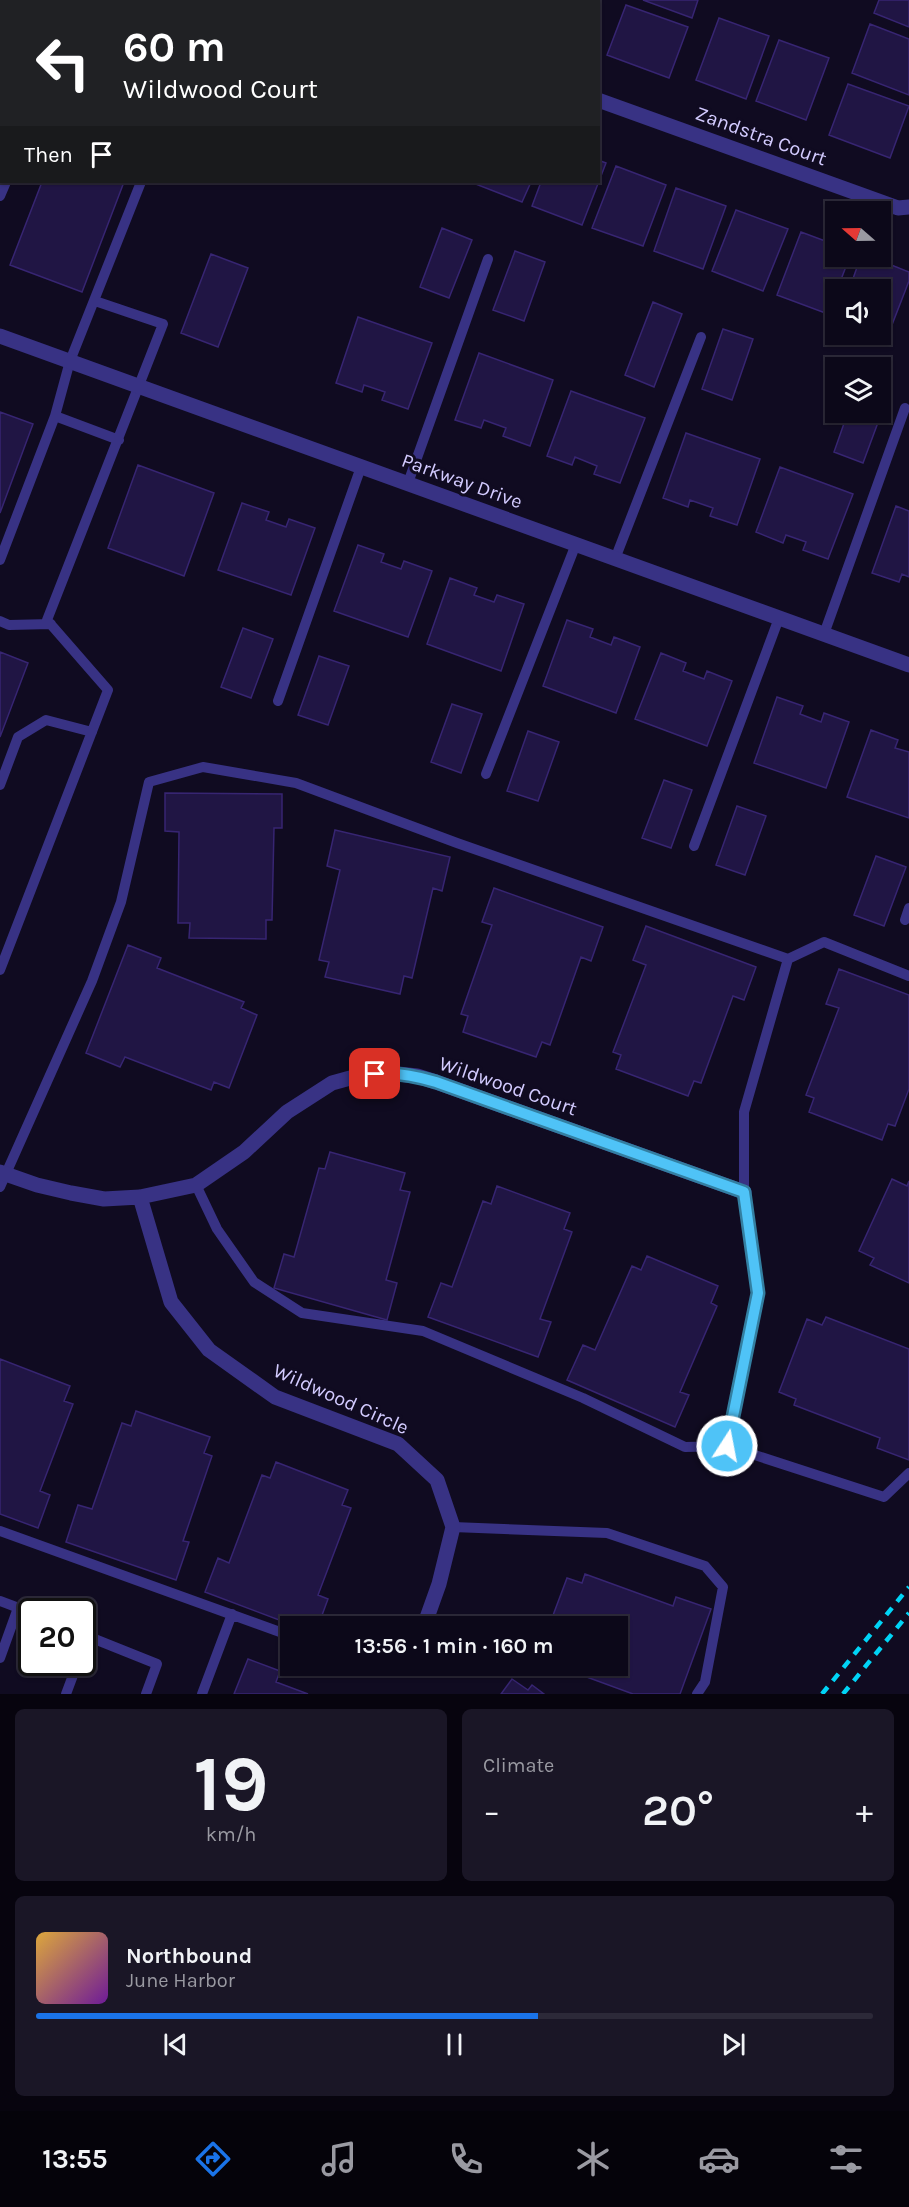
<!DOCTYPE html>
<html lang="en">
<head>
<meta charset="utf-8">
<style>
  body { margin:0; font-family:Karla,sans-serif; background:#1a1626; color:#f1f3f6; height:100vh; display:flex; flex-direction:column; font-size:22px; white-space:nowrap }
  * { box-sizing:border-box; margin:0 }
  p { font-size:20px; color:#9a9aa2 }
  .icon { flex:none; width:33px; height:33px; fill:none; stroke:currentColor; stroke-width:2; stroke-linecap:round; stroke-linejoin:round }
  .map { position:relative; height:1694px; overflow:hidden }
  .panel { display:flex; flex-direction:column; gap:15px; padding:15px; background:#07040e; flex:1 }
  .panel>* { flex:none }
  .banner { position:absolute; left:0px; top:0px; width:600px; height:183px; box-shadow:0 2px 4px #0004,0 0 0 2px #2c2938; background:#202124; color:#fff; overflow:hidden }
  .needle { width:39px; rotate:290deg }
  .buttons { position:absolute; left:825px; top:201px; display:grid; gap:12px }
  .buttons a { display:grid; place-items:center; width:66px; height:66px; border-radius:0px; background:#0c0819; box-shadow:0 2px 4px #0004,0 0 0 2px #2c2938; font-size:30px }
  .speed { position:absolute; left:18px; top:1598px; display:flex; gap:12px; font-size:30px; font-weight:700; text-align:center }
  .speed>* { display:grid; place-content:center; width:78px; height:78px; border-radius:50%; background:#0c0819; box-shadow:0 2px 4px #0004,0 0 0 2px #2c2938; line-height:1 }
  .speed .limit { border:3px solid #111; border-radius:9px; background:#fff; color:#111 }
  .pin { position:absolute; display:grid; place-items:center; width:51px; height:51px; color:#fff; margin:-26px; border-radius:12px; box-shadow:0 3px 9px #0006 }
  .me { position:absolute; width:66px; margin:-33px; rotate:11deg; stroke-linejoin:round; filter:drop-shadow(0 0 4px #0008) }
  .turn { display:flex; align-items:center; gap:21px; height:126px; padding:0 24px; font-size:27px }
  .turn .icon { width:78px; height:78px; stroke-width:2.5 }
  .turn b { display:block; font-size:42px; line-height:51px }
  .then { display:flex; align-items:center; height:57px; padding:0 24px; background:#0003; gap:12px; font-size:22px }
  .big { font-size:45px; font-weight:600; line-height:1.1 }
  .panel .tile { flex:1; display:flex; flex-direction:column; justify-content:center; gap:9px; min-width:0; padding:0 21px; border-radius:9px; background:#1a1626 }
  .panel .dial { align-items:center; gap:0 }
  .dial b { font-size:78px; line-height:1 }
  .song { display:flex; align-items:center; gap:18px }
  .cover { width:72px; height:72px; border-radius:9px; background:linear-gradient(135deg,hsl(40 70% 55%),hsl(280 70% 35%)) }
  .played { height:6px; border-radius:3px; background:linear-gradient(90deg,#1a73e8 60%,#2c2938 60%) }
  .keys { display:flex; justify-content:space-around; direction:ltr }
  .heat { display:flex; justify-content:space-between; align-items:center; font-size:33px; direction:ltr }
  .panel .tiles { flex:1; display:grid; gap:15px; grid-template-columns:1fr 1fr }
  .tile:last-child { grid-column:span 2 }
  .trip { position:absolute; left:280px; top:1616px; width:348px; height:60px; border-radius:0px; background:#0c0819; box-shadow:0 2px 4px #0004,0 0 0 2px #2c2938; font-weight:600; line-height:60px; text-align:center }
  .tab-bar { display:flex; height:96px; justify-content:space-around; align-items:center; background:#05030a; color:#9a9aa2 }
  .tab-bar .icon { width:42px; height:42px }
  .tab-bar .on { color:#1a73e8 }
  .tab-bar b { font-size:27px; color:#f1f3f6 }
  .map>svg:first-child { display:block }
  .building { fill:#201544; stroke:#372572; stroke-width:1.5 }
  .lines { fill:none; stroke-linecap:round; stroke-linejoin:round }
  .lane { stroke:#383284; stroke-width:10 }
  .street { stroke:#383284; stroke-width:15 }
  .rail { stroke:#00d4f6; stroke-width:4.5; stroke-dasharray:9 8; stroke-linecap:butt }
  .route-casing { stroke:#337fa1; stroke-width:15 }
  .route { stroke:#4fc3f7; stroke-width:10 }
  .labels { text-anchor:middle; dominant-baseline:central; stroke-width:6; stroke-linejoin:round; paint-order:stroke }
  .street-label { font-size:20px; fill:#d3cbff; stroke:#100b21 }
</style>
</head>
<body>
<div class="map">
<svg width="909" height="1694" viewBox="0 0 909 1694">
  <rect width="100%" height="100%" fill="#100b21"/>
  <path class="building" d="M0 0H151L155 2H2V27Z
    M200 0H278L199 2Z
    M462 0H517V2Z
    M643 0H698L692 18Z
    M879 0H909V27L874 13Z
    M626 5 688 27 669 78 607 55Z
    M719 18 769 36 746 99 696 80Z
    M870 24 909 39V95L852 73Z
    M779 40 829 58 806 120 756 101Z
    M0 57H2V123H0Z
    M848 84 909 106 890 158 829 135Z
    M598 160 606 163 582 225 532 206 541 182H598Z
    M616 166 666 185 643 246 592 228Z
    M42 182H124L82 292 10 265Z
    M473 182H531L522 202 473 183Z
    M676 188 726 206 703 269 654 251Z
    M736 210 788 229 763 291 712 271Z
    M442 228 472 240 449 298 420 287Z
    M801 232 836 245V256H850L837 290H836L828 314 777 295Z
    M515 251 545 262 524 321 493 310Z
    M211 254 248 268 218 347 181 333Z
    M861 256H869L909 272V281L888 335 880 333V290H849Z
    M653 302 682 314 654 387 625 375Z
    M358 317 432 343 408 409 382 400 385 392 364 385 362 392 336 383Z
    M723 329 753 339 732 400 702 389Z
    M479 353 553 380 530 446 503 436 506 428 484 420 481 428 455 420Z
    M880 387 890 390 863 463 834 452 848 412H880Z
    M571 391 645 418 620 483 594 474 597 466 575 457 572 465 547 456Z
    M0 412 33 424 0 513Z
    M686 433 760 459 737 525 710 516 713 508 690 500 688 507 663 498Z
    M138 465 214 493 184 576 108 548Z
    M780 467 853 494 828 559 803 550 806 542 786 535 783 543 756 532Z
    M242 503 269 512 266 520 286 527 289 519 315 528 291 595 218 570Z
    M896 506 909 511V577L902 574 899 582 872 573Z
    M358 545 384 554 381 562 401 569 404 561 432 571 408 637 334 611Z
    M450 578 477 588 474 595 494 602 497 595 524 604 501 671 427 644Z
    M567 620 593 629 590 637 611 645 614 637 640 647 616 713 543 686Z
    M243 628 273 639 251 698 221 687Z
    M0 652 28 663 0 737Z
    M661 653 686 663 683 671 704 679 707 671 732 681 707 746 635 719Z
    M319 656 349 666 328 725 298 715Z
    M777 697 803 706 800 714 821 722 824 713 849 722 826 788 754 763Z
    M452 704 482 714 461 773 431 762Z
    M871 730 898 740 895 748 909 752V818L847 797Z
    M528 731 559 742 538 801 507 791Z
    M664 780 692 790 671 848 642 838Z
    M165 793 282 794V828H274L272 920H266V939L189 938 190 923H178L179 832 165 831Z
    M737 806 766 816 745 875 716 865Z
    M335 830 450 857 442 891 433 888 412 978 404 976 400 994 325 977 329 962 319 960 340 870 327 866Z
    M876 856 906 867 884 926 854 915Z
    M494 888 603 927 591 961 581 957 550 1045 542 1042 536 1057 463 1032 468 1016 461 1014 492 925 482 922Z
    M646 926 756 967 744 1000 733 996 701 1083 694 1081 688 1096 616 1069 621 1055 613 1052 646 965 633 960Z
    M128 945 161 958 157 968 244 1002 241 1008 257 1015 229 1088 214 1082 211 1090 125 1057 120 1067 86 1053Z
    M839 969 909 995V1089L895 1126 888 1124 882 1140 809 1112 814 1098 806 1095 839 1008 826 1004Z
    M330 1152 405 1173 400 1190 410 1192 386 1280 397 1283 387 1320 274 1288 284 1254 294 1257 319 1168 325 1169Z
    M892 1179 907 1186 909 1181V1283L870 1265 874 1258 859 1251Z
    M497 1186 570 1213 564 1229 572 1232 540 1319 551 1322 538 1357 428 1317 441 1283 452 1287 483 1201 491 1204Z
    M647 1256 718 1286 711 1303 717 1306 680 1392 689 1395 675 1427 567 1380 583 1345 595 1350 632 1266 641 1270Z
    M826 1317 909 1349V1460L877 1448 880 1438 794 1405 796 1399 779 1392 807 1319 822 1325Z
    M0 1359 70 1386 64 1401 73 1404 40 1491 50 1495 38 1528 0 1514Z
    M136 1411 210 1437 204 1453 212 1456 183 1541 189 1542 176 1580 66 1542 78 1505 92 1509 122 1423 131 1426Z
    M276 1462 348 1490 342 1505 351 1508 318 1595 328 1599 318 1626H295L205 1592 218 1558 229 1563 262 1475 270 1478Z
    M585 1574 673 1606 676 1597 711 1609 680 1694H633L554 1665H618V1626H549L567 1578 582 1583Z
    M248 1659 280 1671 276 1682 308 1694H234Z
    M512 1679 528 1690 532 1685 544 1694H501Z"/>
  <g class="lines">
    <path class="lane" d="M356 2V0
      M0 137 2 138
      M0 196 6 182
      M119 440 55 416 70 361 141 182
      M408 483 488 259
      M615 559 701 337
      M0 560 55 416
      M0 621 9 625 51 624
      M824 634 905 408
      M278 701 361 467
      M486 774 576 544
      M0 785 18 737 46 720 92 732
      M694 846 779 618
      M905 920 909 908
      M0 970 108 690 47 620 163 324 95 301
      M196 1185 217 1229 254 1282 302 1313 423 1331 583 1398 685 1447 727 1446 884 1497 909 1473
      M0 1187 92 981 121 902 149 782 203 767 296 783 457 843 788 959 824 942 909 976
      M727 1446 758 1293 744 1192V1112L788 959
      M453 1527 607 1533 705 1566 723 1587 705 1682 697 1694
      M0 1531 291 1636
      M0 1601 32 1613
      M82 1634 157 1664 146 1694
      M82 1651 88 1636
      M0 1658 18 1608
      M66 1694 78 1662
      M202 1694 232 1614"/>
    <path class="street" d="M575 2V0
      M598 100 898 208 909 207
      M0 336 909 665
      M0 1172 37 1185 71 1193 104 1199 140 1197 196 1185 244 1152 287 1112 332 1083 361 1075 389 1073 417 1076 436 1082 744 1192
      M140 1197 171 1302 209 1350 275 1397 398 1444 437 1480 453 1527 439 1584 424 1626"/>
    <path class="rail" d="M822 1694 909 1587
      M843 1694 909 1613"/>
  </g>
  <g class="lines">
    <g class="route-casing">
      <path id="route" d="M375 1074C396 1072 416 1076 436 1082L744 1192 758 1293 727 1446"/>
    </g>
    <use href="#route" class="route"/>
  </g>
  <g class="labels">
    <g class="street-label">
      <text transform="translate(761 136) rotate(20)">Zandstra Court</text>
      <text transform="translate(462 481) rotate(20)">Parkway Drive</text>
      <text transform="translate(508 1086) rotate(19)">Wildwood Court</text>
      <text transform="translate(341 1399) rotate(24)">Wildwood Circle</text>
    </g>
  </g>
</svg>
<div class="buttons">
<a><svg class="needle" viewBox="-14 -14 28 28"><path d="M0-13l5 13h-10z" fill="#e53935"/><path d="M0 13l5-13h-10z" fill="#9a9aa2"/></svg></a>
<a><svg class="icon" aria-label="sound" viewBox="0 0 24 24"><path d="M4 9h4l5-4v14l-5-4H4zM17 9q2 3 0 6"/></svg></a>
<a><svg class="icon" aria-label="layers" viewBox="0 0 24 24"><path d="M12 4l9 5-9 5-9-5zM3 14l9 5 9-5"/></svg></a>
</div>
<div class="speed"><div class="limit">20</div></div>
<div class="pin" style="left:375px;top:1074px;background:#d93025"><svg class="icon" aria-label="arrive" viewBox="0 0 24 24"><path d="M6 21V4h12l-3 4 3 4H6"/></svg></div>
<svg class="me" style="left:727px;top:1446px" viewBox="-20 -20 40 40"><circle r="17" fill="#4fc3f7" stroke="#fff" stroke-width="3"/><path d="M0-11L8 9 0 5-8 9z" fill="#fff"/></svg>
<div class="trip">13:56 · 1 min · 160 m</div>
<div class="banner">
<div class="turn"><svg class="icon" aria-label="left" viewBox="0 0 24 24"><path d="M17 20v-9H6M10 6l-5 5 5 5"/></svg><div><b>60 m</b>Wildwood Court</div></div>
<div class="then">Then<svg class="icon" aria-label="arrive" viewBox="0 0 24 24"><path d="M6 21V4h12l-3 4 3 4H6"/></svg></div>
</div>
</div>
<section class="panel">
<div class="tiles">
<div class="tile dial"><b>19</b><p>km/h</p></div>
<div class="tile"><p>Climate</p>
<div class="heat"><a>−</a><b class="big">20°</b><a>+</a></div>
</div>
<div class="tile">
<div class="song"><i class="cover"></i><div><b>Northbound</b><p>June Harbor</p></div></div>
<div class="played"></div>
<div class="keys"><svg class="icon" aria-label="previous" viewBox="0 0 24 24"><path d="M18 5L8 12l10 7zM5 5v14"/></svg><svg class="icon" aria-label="pause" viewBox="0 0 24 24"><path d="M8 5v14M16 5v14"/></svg><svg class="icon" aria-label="next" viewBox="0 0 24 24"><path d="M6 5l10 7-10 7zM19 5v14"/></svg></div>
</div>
</div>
</section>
<nav class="tab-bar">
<b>13:55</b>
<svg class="icon on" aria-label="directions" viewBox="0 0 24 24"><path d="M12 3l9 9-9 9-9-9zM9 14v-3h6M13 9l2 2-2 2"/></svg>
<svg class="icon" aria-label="music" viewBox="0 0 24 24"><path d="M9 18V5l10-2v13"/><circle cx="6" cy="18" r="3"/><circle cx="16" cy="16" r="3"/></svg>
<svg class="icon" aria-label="phone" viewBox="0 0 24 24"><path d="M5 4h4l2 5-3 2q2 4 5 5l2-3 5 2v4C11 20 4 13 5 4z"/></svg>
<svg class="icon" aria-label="climate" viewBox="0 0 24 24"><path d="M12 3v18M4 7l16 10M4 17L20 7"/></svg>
<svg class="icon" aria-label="car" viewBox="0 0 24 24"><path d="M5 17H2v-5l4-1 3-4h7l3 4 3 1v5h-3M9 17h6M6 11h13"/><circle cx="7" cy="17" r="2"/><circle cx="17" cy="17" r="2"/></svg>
<svg class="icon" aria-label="filters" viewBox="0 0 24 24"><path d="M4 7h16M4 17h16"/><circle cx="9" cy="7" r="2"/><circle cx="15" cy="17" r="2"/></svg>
</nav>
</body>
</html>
